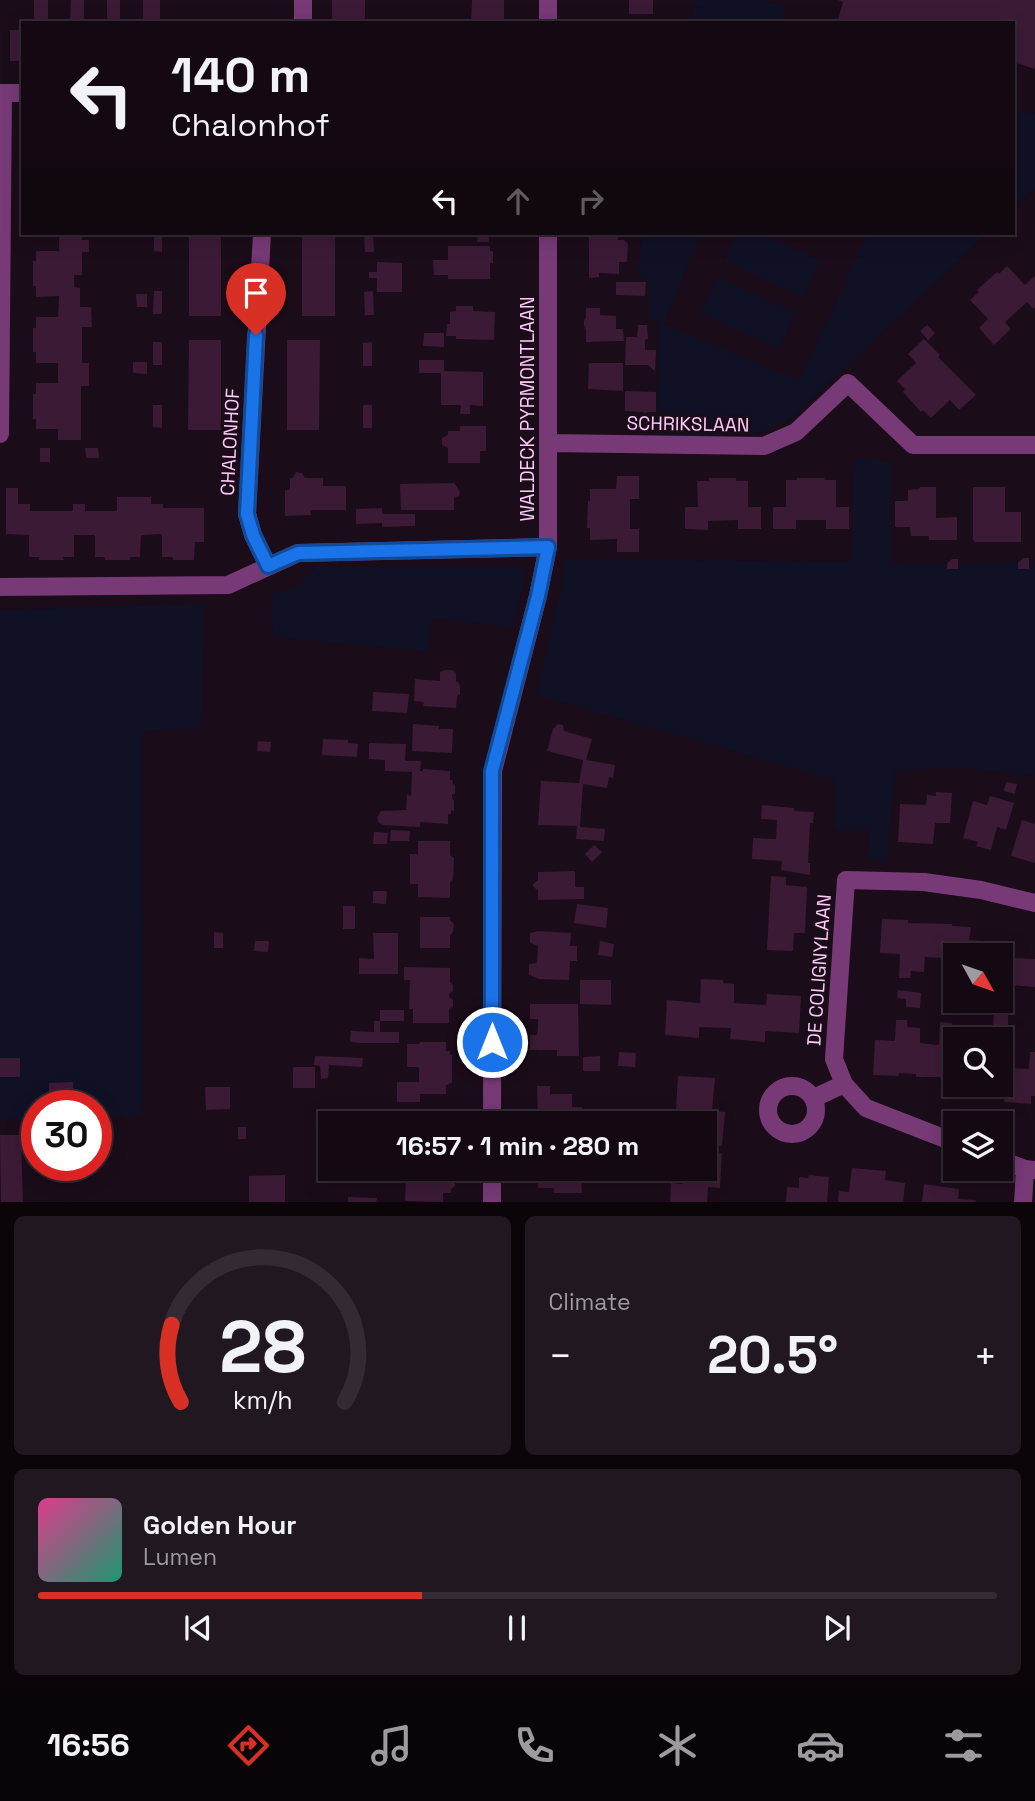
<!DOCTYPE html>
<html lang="en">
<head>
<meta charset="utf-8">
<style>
  body { margin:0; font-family:"Space Grotesk",sans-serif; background:#211721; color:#f1f3f6; height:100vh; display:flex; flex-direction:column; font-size:26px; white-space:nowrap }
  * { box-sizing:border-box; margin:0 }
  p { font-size:23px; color:#9d9aa0 }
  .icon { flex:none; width:38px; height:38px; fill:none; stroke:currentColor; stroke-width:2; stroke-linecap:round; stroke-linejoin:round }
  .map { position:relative; height:1202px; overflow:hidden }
  .details { display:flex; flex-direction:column; gap:14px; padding:14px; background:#0b050a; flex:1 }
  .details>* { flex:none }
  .banner { position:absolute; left:21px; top:21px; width:994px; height:214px; border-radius:0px; box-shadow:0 4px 18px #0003,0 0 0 2px #332a33; background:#140913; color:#f1f3f6; overflow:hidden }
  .needle { width:46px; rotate:130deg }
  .buttons { position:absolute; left:943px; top:943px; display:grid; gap:14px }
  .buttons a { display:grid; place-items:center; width:70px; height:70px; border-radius:0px; background:#140913; box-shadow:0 4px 18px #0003,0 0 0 2px #332a33; font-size:35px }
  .speed { position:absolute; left:21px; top:1090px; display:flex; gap:14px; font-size:35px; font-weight:700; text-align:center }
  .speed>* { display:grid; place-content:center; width:91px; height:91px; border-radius:50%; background:#140913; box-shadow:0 4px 18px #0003,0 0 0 2px #332a33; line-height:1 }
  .speed .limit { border:10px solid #d22; background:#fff; color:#111 }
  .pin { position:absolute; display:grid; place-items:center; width:60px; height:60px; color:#fff; margin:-72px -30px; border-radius:50% 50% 50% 0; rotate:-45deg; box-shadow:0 0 7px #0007 }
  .pin .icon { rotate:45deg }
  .me { position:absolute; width:77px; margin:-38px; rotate:0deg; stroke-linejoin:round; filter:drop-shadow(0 0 5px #0008) }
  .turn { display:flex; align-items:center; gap:24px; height:147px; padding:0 35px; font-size:32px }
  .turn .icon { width:91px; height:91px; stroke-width:2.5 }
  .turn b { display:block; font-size:49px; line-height:60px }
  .lanes { display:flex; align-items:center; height:66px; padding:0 35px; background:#0003; justify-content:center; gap:35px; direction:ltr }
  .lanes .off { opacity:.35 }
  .big { font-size:52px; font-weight:700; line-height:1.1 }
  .details .card { flex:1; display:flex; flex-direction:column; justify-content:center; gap:10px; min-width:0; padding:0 24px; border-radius:10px; background:#211721 }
  .details .dial { align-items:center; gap:0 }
  .dial svg { height:182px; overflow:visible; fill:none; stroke:#332a33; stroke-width:7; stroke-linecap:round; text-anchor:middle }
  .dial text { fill:#f1f3f6; stroke:none }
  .song { display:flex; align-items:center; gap:21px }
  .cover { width:84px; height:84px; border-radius:10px; background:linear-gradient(135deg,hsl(330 70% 55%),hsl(160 70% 35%)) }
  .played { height:7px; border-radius:4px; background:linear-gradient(90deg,#d93025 40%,#332a33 40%) }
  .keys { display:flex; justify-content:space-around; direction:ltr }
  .heat { display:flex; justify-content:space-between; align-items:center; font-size:38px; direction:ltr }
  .details .tiles { flex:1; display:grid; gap:14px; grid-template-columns:1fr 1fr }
  .card:last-child { grid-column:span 2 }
  .trip { position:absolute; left:318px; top:1111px; width:399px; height:70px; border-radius:0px; background:#140913; box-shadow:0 4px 18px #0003,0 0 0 2px #332a33; font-weight:700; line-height:70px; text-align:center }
  .dock { display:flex; height:112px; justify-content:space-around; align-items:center; background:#080408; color:#9d9aa0 }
  .dock .icon { width:49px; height:49px }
  .dock .on { color:#d93025 }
  .dock b { font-size:32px; color:#f1f3f6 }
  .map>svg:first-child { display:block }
  .green { fill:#101125 }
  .building { fill:#3b1a35 }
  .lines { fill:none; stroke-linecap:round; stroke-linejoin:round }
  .minor { stroke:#773a77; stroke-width:18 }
  .route-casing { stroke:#114b97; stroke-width:18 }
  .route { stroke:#1a73e8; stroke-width:12 }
  .labels { text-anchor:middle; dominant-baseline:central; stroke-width:7; stroke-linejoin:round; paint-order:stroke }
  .street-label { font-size:19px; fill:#fccaf7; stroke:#1b0c19 }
</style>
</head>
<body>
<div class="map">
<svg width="1035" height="1203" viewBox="0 0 1035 1203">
  <rect width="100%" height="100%" fill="#1b0c19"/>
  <path class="green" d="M697 0H761L785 7 781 23H695L690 21Z
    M1016 110 1035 114V188L1013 209V118Z
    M643 233H701L664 324 799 381 868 233H988L790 419 754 435 654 438 657 414 659 322 649 317V281L639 277V253Z
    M737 233H760L820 260 803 297 724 261Z
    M717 277 796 313 779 349 700 313Z
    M854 458 891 462V564L1035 562V775L961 768 895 770 887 861 868 859 870 829 835 830V780L536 695 564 576 563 559 852 562Z
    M317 567H525L524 584 512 627 433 618 427 651 273 637 271 595 295 588Z
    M204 604 202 728 143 731 142 1115 96 1117V1106H37V1119L0 1120V610Z"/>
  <path class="building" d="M34 0H48V23H34Z
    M71 0H84V23H70Z
    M107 0H120V23H107Z
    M143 0H160V23H143Z
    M332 0H365V23H332Z
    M472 0H504V23H471Z
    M629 0H653V14H629Z
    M838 0H1035V69L1013 62V23H837L843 2Z
    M10 30H23V61H10Z
    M59 233H82V240H89V252H82V275H74V287L80 288V307H91L92 327H82V363H89V386H81V440H58V429H36V419H33V394H36V383H58V363H36V352H33V328H36V317H58L59 296 36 297V286H33V261H36V251H59Z
    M154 233H162V252L154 251Z
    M189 233H221V316H189Z
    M302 233H335V316H302Z
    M364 233H373L374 252H365Z
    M589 233H618V240H624L628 244 627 262H619V274L599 273V277L589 278Z
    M478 235H489V242H477Z
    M448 246H490V251H493V263H490V279H448V275H434L433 260H448Z
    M377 262 402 263V292H377V278H369V272H377Z
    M1007 266 1025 285 1035 276V307L1033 309 1027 302 1005 322 1011 329 994 345 979 328 988 319 970 300 979 292 977 290 997 272 999 274Z
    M616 282H646L645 296 616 295Z
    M154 291H162V314H153Z
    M373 291 374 315H365L364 292Z
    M136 294H147V307H137Z
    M456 306H473V311L495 312 494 340 456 339V336H446L447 324H450V312L456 311Z
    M586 308H600V315L616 316V329H623L624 341 586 342V330L584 326V321L586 317Z
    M638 325H647L648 339H645V350H656L655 371 648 365H625L626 337H637Z
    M927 325 935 333 928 340 920 331Z
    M424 333H444V347L423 346Z
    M924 339 940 355 938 357 976 395 959 410 950 400 931 418 923 410 921 412 903 392 905 389 897 381 916 363 908 354Z
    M189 340H221V430H188Z
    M287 340H320L319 430H287Z
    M153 342H162V365H153Z
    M372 342V366H363V343Z
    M419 360H444V371L483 372V406L470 405V414H460L461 405H441V373H419Z
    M133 362H147V374L133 373Z
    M589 363H623V391L588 389Z
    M625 391 656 392V412H647V421H642L643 412 625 411Z
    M153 405H162V428L153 427Z
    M363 405H372V428H363Z
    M627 415H638V425H628Z
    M460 426H486V451H480V463H448V448L442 445V438L448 435V431H460Z
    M40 448H50V462H40Z
    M85 448H98L99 458H86Z
    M296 472 302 473 305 478H323V486H346V510H310L311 515 285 516V490H290V478H293Z
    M617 476H639V499H630V529H639V552H617V539L590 540V528H587L588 501H590V489H616Z
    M709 478H736V481H748V507H761V529H738V520L708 521V530L685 529V507H698L697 481H709Z
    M797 478H825L824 480H836V507H849V529H826V520H796V529H773V507H786V480H797Z
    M454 483 460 492 459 496 454 498V510H401L400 484Z
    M920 487H936V518L957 517V540H929V536H911L910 527H895V501H908V490L919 489Z
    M973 487H1005V512H1021V542H975L973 540Z
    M6 488H18V504H30V511H73V504H85V511H117V497H151V504H163V508H204V542H195L194 560H173V557H162V534L141 535 140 557H130V560H105V557H95V535H74V557H63L64 560H39V557H29V535L6 534Z
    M382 508V514H415V526L382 527V523L356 524V509Z
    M1023 558H1029V569H1018V563Z
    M952 559H958V569H947V563Z
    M445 670H452L456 673V682H458L460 686V694L457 696 456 708 423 706 424 702 414 701 415 679 440 681V672Z
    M373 692 409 694 407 713 372 711Z
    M413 724 439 726V729H453L452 753 412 751Z
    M558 724 563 725 564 731 592 739 586 760 615 765 613 778 609 777 607 788 583 784 580 827 605 829 604 841 576 839 577 826 538 825 541 781 579 783 583 760 547 751 553 729Z
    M323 739 348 740V743L358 744 357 757 322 755Z
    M258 741 271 742 270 752 257 751Z
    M369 743 406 744 405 761H421L420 771H423V769L450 771V780H453L452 783 455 785V794H452V798L454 801V811L451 810V814H448V824L420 822V827L384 825 379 823 377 817 381 811 406 810 407 795 411 796 412 772 385 771V760L369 759Z
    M1006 782 1017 784 1015 794 1004 791Z
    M936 792 952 793 950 823H935L933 844 898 842 900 804 926 805 927 795 936 796Z
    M990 796 1014 803 1006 830 997 827 991 850 976 846 978 842 963 838 973 801 987 805Z
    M762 805 794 808V811L814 812 813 823H810L808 863H810V875L781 870 782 861 752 859 753 838 776 839 777 820 761 819Z
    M1022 820 1035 824V863L1011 856Z
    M391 830 410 831 409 841H390Z
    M374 832 388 833 387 844H373Z
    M418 841H450V855L454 858 453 879 450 883V898L418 897V884H410V854H418Z
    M594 845 602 852 592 862 585 854Z
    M575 871V887H584V899L538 900V891L533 886V884L538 880V872Z
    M771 876 786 877V885L807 887 805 933H794L793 951 767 950Z
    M373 891H387L386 904 373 903Z
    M577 904 608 908 606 928 574 923Z
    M343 906H355V929H343Z
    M420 917H450V920L454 924 453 932 450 935V948H420Z
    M882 919 908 920V923L952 924V926L971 927 969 940 997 942V944L1014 945V958L1035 959V987L1011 985V992L1001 991V956H956V974L954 981H943L945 958 925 957 924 972 911 971 910 978H899L900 954 880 953Z
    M538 931 571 933 570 946H577V961H570L569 980 539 979 529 975V964L537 963 538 946 530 943V933Z
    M214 932 223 933V948H214Z
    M373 933H398V974H359V958L374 959Z
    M255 941H269L268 952 254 951Z
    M600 941 614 944 612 957 598 955Z
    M404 967 450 968V982L453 985V991L449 994V997L453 1000V1007L449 1009V1023H413V1009H409L410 980H404Z
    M701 979 723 980V983L734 984V1003L766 1005 767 994 801 996 799 1033 765 1031V1042L730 1039 731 1028 699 1027V1038L665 1035 667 1000 700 1003Z
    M580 980H611V1005L580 1004Z
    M898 990 921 993 920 1008 906 1007V999L897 998Z
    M951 994 956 995V1001H964V1011L950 1010Z
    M530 1004H578L579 1056H557V1050H530V1035H537L538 1027V1019H530Z
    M380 1010H404V1021H380Z
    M994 1012 1008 1013V1029L993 1028Z
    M896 1020H907V1027L920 1028V1043L939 1045 940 1022 952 1023 951 1030 964 1031V1040H956V1077H916V1074L899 1073V1076L873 1075 875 1040 895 1041Z
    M374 1021H380V1032H399V1043H362L350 1042 351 1031 374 1032Z
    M420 1042H446V1051H450V1055H452V1083L446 1085V1094H420V1102H397V1082H419V1067H407V1044H419Z
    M1001 1048H1008L1007 1068 1029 1069 1030 1052H1035V1096H1031V1104L1004 1102 1005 1094 986 1093V1096L960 1094V1085H1001Z
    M619 1052 636 1053 635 1067 618 1066Z
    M315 1056 363 1058 362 1067 329 1065 328 1078 321 1079 320 1066 314 1065Z
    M600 1056V1071H583V1057Z
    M0 1058H20V1077H0Z
    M293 1067H315V1088H293Z
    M678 1076 715 1078 712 1111 725 1112 722 1146 705 1145V1124H687L688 1110H676Z
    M73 1082 74 1106H49V1083Z
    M537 1086H550V1094H572V1107H582V1124H555V1118H538Z
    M205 1087H230V1109L206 1110Z
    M429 1117 432 1120H449V1124H408V1120H421L422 1118Z
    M238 1127H246V1139H238Z
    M0 1135H21L23 1203H1Z
    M705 1152 722 1153 720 1188 708 1187 707 1203H670L671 1183 683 1184 684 1169H705Z
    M852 1168 886 1171 885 1180 905 1183 903 1203H838L839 1191 849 1192Z
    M406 1169H417L416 1171 451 1172V1176L455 1178V1186L451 1189V1193H443V1202L405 1201Z
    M538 1169H589L588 1176 581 1177 582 1193H554V1188H538Z
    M285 1175V1203H249V1176Z
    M809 1175 829 1177 827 1203H786L787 1187 799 1188V1177L808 1178Z
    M924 1184 959 1189 958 1199 976 1200 975 1203H922Z
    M348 1197 377 1198 376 1203H348Z"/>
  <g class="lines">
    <path class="minor" d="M303 0V23
      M548 23V0
      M0 93H23
      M262 233 247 514 253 535 268 566
      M0 434 3 93
      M548 443 764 446 796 432 848 383 913 445H1035
      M0 587 228 585 298 553 548 547
      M844 1084 834 1059 846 880 924 882 981 890 1035 903
      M768 1110a24 24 0 1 1 48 0a24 24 0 1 1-48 0Z
      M814 1098 844 1084 866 1108 956 1143
      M492 1124 493 771 538 596 548 547V233
      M1001 1160 1025 1169
      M492 1203V1169
      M1023 1203 1025 1169 1035 1170"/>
  </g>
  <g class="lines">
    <g class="route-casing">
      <path id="route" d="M256 335 247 514 253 535 268 566 298 553 548 547 538 596 492 771V1042"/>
    </g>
    <use href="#route" class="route"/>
  </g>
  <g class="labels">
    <g class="street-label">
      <text transform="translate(527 409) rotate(-90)">WALDECK PYRMONTLAAN</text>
      <text transform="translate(688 424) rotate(1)">SCHRIKSLAAN</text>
      <text transform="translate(230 442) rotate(-87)">CHALONHOF</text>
      <text transform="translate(819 970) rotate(-86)">DE COLIGNYLAAN</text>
    </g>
  </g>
</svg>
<div class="buttons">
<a><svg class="needle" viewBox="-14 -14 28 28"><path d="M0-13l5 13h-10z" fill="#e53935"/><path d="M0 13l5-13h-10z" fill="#9d9aa0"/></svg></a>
<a><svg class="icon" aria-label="search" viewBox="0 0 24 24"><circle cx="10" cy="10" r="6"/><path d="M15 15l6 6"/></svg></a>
<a><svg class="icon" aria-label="layers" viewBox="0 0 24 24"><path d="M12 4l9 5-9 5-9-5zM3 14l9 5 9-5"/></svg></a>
</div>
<div class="speed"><div class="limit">30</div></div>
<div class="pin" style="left:256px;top:335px;background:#d93025"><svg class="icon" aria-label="arrive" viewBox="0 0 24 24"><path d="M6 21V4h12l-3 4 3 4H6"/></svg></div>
<svg class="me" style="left:492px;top:1042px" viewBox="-20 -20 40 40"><circle r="17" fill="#1a73e8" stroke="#fff" stroke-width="3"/><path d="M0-11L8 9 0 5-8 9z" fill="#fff"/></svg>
<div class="trip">16:57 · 1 min · 280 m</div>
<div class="banner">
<div class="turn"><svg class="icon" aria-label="left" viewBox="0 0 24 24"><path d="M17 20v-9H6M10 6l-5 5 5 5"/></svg><div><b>140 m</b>Chalonhof</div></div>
<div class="lanes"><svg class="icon" aria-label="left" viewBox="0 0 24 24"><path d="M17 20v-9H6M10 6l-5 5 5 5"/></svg><svg class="icon off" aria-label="ahead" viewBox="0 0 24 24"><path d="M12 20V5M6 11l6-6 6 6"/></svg><svg class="icon off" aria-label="right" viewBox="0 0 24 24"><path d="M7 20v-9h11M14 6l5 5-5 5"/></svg></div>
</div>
</div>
<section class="details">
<div class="tiles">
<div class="card dial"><svg viewBox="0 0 100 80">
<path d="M14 69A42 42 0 1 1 86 69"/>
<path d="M14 69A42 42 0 0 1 10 35" stroke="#d93025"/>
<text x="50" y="56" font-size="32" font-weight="700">28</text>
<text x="50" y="72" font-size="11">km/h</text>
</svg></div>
<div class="card"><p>Climate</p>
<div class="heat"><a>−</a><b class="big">20.5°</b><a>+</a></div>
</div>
<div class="card">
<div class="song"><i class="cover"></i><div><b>Golden Hour</b><p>Lumen</p></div></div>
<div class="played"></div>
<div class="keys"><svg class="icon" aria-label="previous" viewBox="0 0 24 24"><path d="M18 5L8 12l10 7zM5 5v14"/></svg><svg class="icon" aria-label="pause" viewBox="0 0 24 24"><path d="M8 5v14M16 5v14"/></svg><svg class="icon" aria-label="next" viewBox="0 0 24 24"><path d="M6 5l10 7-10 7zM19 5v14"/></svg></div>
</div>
</div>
</section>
<nav class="dock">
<b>16:56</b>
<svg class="icon on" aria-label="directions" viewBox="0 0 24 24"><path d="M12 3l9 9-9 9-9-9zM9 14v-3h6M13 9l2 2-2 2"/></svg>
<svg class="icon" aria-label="music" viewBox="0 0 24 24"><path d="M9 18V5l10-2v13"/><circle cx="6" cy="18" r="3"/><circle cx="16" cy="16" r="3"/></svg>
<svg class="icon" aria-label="phone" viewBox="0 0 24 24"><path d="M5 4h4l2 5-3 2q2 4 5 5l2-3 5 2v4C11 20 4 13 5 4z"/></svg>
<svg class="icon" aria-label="climate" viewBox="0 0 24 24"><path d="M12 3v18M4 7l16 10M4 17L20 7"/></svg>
<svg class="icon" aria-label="car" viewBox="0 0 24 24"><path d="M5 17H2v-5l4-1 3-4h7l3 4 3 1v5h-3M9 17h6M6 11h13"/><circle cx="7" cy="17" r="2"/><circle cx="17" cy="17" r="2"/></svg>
<svg class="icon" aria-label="filters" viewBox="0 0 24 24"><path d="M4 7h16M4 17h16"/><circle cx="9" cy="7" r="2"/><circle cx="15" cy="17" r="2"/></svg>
</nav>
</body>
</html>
